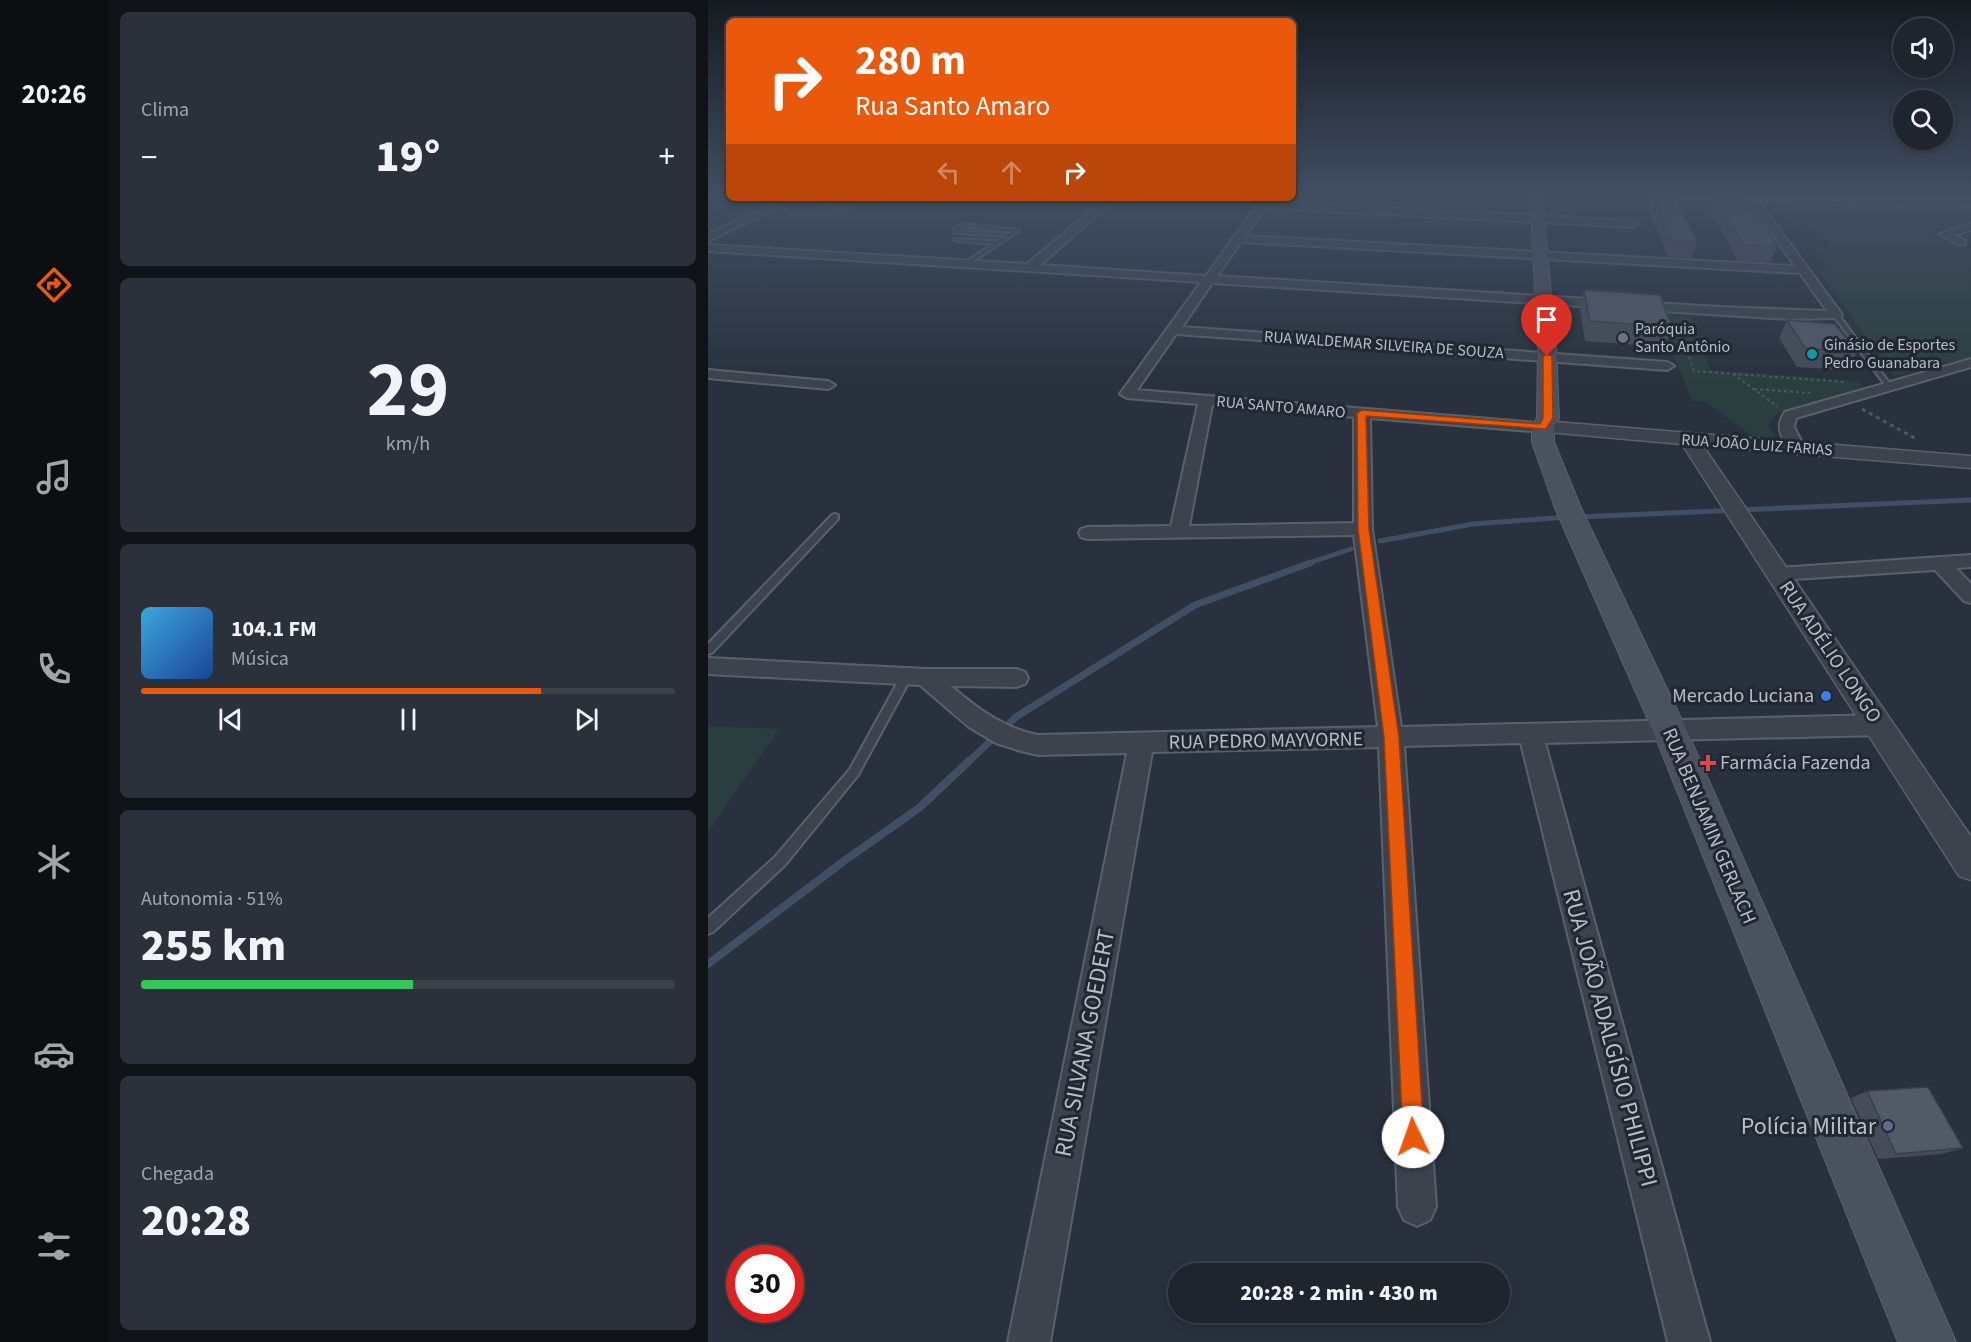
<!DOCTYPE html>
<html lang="pt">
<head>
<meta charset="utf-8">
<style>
  body { margin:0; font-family:"Source Sans 3",sans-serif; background:#2b313a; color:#f1f3f6; height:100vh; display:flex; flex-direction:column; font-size:22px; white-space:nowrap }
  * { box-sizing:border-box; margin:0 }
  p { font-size:20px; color:#a1a5aa }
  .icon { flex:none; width:33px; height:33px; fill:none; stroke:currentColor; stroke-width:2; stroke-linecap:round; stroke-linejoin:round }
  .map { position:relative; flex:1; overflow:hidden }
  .drawer { display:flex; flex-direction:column; gap:12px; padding:12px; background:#101419; width:600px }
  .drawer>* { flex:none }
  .banner { position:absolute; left:18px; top:18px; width:570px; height:183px; border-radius:9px; box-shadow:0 3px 9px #0003,0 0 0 2px #3c424a; background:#ea580c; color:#fff; overflow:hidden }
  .controls { position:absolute; left:1185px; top:18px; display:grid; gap:12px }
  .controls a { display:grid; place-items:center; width:60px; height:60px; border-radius:50%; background:#1e252e; box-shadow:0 3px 9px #0003,0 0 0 2px #3c424a; font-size:30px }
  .speed { position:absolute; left:18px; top:1245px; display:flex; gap:12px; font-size:30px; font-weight:700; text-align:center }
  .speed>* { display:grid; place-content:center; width:78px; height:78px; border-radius:50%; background:#1e252e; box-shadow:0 3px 9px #0003,0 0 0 2px #3c424a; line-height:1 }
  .speed .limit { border:9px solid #d22; background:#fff; color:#111 }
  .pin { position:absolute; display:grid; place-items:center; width:51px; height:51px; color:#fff; margin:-62px -26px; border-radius:50% 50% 50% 0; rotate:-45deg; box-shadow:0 0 6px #0007 }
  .pin .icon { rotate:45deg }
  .me { position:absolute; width:66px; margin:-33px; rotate:357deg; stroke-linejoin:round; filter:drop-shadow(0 0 4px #0008) }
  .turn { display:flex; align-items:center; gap:21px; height:126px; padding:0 30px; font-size:27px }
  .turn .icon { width:78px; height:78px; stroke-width:2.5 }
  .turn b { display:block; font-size:42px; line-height:51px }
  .lanes { display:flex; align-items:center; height:57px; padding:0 30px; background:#0003; justify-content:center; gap:30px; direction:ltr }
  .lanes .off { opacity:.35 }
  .big { font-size:45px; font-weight:800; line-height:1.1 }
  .drawer .card { flex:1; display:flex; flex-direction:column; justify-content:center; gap:9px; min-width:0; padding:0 21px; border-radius:9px; background:#2b313a }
  .drawer .dial { align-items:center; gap:0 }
  .dial b { font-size:78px; line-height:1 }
  .song { display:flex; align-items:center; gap:18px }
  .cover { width:72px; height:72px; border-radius:9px; background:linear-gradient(135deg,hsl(200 70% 55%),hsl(220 70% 35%)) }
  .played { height:6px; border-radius:3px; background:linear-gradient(90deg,#ea580c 75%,#3c424a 75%) }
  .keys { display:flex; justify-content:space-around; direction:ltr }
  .heat { display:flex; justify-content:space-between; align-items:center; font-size:33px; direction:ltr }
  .charge { height:9px; border-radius:4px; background:linear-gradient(90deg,#34c759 51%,#3c424a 0) }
  .trip { position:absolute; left:460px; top:1263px; width:342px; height:60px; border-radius:30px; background:#1e252e; box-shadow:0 3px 9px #0003,0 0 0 2px #3c424a; font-weight:800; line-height:60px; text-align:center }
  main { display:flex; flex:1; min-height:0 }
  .tab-bar { display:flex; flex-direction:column; width:108px; justify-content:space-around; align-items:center; background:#0c0f12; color:#a1a5aa }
  .tab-bar .icon { width:42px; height:42px }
  .tab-bar .current { color:#ea580c }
  .tab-bar b { font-size:27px; color:#f1f3f6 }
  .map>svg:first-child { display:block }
  .green { fill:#2b3e3f }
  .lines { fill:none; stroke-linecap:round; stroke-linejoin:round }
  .stream-far2 { stroke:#404f64; stroke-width:5 }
  .stream-far1 { stroke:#404f64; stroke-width:7 }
  .stream { stroke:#404f64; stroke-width:8 }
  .service-casing { stroke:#59616b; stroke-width:4 }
  .minor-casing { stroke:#59616b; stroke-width:4 }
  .tertiary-casing { stroke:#59616b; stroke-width:3 }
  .secondary-casing { stroke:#59616b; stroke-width:2 }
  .primary-casing { stroke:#454c56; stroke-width:3 }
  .motorway-casing { stroke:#464e58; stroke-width:3 }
  .path-far1 { stroke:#4a5a5d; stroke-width:2; stroke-dasharray:3 3; stroke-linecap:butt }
  .path { stroke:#4a5a5d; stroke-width:3; stroke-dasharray:4 4; stroke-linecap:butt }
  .service { fill:#3c434d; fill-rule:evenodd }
  .minor { fill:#3c434d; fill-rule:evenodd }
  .tertiary { fill:#3c434d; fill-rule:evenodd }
  .secondary { fill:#4a525f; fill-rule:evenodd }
  .primary { fill:#5a626d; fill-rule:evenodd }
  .motorway { fill:#72685a; fill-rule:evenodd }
  .wall { fill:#464d59 }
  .shaded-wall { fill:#393f48 }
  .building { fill:#515a67; stroke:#393f48; stroke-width:1.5 }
  .route { fill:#ea580c; stroke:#983908; stroke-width:1.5 }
  .worship-dot { fill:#6b7280; stroke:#202832; stroke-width:2 }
  .culture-dot { fill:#0f9aa8; stroke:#202832; stroke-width:2 }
  .shop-dot { fill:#3f7fe0; stroke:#202832; stroke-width:2 }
  .health-dot { fill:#e0444e; stroke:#202832; stroke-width:2 }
  .service-dot { fill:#5c6f8a; stroke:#202832; stroke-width:2 }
  .labels { text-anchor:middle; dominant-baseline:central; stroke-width:6; stroke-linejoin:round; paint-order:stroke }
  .far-poi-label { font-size:16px; fill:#b8bec8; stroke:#202832; text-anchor:start }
  .far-street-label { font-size:16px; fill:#b8bec8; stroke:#202832 }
  .street-label { font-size:20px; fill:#b8bec8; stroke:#202832 }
  .poi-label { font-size:20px; fill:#b8bec8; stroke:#202832; text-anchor:end }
  .near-street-label { font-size:24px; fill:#b8bec8; stroke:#202832 }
  .near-poi-label { font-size:24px; fill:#b8bec8; stroke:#202832; text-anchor:end }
</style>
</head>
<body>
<main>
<nav class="tab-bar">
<b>20:26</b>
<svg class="icon current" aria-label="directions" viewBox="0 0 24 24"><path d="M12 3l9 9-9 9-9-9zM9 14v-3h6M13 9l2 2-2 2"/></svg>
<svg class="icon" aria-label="music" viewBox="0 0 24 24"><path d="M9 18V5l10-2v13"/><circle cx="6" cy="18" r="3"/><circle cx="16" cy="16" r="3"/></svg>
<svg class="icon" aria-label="phone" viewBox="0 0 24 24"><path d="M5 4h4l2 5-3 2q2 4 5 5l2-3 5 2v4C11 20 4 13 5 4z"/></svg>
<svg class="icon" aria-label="climate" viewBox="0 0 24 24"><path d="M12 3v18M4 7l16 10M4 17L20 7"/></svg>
<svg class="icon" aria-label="car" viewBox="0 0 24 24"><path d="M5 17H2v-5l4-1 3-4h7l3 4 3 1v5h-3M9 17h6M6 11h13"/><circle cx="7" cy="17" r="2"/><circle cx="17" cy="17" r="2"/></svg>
<svg class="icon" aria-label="filters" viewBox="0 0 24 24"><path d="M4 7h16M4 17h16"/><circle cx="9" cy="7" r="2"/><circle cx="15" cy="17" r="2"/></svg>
</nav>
<section class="drawer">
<div class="card"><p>Clima</p>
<div class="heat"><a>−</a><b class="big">19°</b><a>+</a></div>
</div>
<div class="card dial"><b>29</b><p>km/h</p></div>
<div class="card">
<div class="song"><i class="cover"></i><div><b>104.1 FM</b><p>Música</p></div></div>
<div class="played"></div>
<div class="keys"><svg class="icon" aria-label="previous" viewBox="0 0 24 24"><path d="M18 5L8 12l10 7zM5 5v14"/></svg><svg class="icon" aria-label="pause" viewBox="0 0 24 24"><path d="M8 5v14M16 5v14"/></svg><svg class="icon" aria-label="next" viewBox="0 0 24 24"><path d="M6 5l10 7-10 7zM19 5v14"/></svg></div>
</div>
<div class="card"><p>Autonomia · 51%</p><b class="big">255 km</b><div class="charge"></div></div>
<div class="card"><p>Chegada</p><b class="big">20:28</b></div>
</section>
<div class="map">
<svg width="1263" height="1342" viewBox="0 0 1263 1342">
  <rect width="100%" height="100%" fill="#28313d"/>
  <path class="green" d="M1062 206 1263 212V223L1218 234 1263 251V357L1186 376 1109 268 1121 269 1105 247H1123L1111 232 1082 230Z
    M949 314 982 316 1003 370 1151 381 1155 388 1078 410 1067 416 1060 425 1070 443 1051 441 998 402 984 401Z
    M0 726 71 729 0 832Z"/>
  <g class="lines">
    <path class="stream-far2" d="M870 517 1263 500
      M672 541 765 524 859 517
      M598 564 643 549"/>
    <path class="stream-far1" d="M259 763 308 717 487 605 602 563"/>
    <path class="stream" d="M0 964 136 861 211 808 261 761"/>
    <g class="service-casing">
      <path id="service" d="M258 224 309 230 311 231 258 266 256 263 285 244 248 241 246 239 289 241 297 236 247 233 246 228ZM258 226 304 232 302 234 251 231Z
        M1126 314H1130L1182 384V386H1178L1126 316Z
        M127 514 130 515V519L4 653 0 654V644L124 515Z
        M200 670 205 674 150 775 77 865 5 932 0 934V918L67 857 142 769 196 671Z"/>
    </g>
    <g class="minor-casing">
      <path id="minor" d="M1044 195 1047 196 1132 312 1134 315 1132 318 1082 319 504 283 474 327 959 362 966 366 959 370 468 334 429 390 841 424 843 427 841 430 835 432 662 418 664 529 693 727 1171 715 1179 718 1183 725 1179 732 1171 735 837 743 1002 1342H960L813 743 696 746 728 1207 722 1220 709 1226 696 1220 690 1207 671 747 444 752 342 1342H300L419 753 330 755 313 751 288 743 261 727 212 685 0 674V658L218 669H309L317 672 320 678 317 684 309 687 243 686C270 709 295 728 330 735L670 727 646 535 380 539 373 537 371 533 373 529 380 527 463 526 490 404 419 398 412 394 493 282 0 251V245L319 264 398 198H409L332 265 498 276 554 198H564L561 202 924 221 929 224 924 227 557 208 537 236 1087 266 1039 198ZM533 242 1092 273 1119 311 1012 307 509 276ZM504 405 646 417V523L481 526Z
        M78 198H91L0 241V234Z
        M1263 224V230L1246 235 1257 240V244H1249L1231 234Z
        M1263 359V367L1088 418 1086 427 1097 449 1095 452H1083C1074 438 1066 427 1077 412Z
        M0 370 120 381 127 385 120 389 0 378Z
        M1263 555V567L1248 568 1263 584V603L1256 601 1227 570 1070 580 1063 579 1060 574 1063 569 1070 568Z"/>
    </g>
    <g class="tertiary-casing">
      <path id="tertiary" d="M835 421 1263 456V468L995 446 1263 837V880L1251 876 974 444 828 431 826 427 828 423Z"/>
    </g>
    <g class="secondary-casing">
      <path id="secondary" d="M822 195H834L848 347 851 418 846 427V442L873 508 979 731 1248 1342H1190L945 731 847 508 824 442V427L829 418 830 347Z"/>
    </g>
    <g class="primary-casing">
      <path id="primary" d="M949 195H1051L1263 203V211L956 199Z"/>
    </g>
    <g class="motorway-casing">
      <path id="motorway" d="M1096 195H1188L1263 198V206L1103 199Z"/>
    </g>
    <path class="path-far1" d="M969 323 986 371 1137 382
      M1025 374 1070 407
      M1046 389 1102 393"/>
    <path class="path" d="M1154 409 1210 440"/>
    <use href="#service" class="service"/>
    <use href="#minor" class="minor"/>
    <use href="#tertiary" class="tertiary"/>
    <use href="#secondary" class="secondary"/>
    <use href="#primary" class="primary"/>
    <use href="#motorway" class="motorway"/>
  </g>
  <path class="wall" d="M944 195 989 242 984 258 960 257 940 209Z
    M1006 196 1069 246 1063 262 1030 261 1002 211Z
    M79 198H166L141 214H131L120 219 79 216 72 202Z
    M876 290 964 327 957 347 877 341 872 310Z
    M1079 320 1149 352 1139 370 1089 367 1071 338Z
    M1159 1091 1255 1148 1234 1154 1170 1159 1143 1098Z"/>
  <path class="shaded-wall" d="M137 198H166L141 214 135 199Z
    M125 200 131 214 120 219 113 204Z"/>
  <path class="building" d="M945 195H966L989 242 964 241Z
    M1006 196 1036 198 1069 246 1036 245Z
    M79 198H137L135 199 125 200 113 204 72 202Z
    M876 290 952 295 964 327 882 321Z
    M1079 320 1127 324 1149 352 1097 348Z
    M1220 1087 1255 1148 1188 1154 1159 1091Z"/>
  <linearGradient id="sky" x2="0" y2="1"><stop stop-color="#161b22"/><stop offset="0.51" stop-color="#424e62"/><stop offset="1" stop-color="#424e62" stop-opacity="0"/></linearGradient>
  <rect width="1263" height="382" fill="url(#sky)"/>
  <path class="route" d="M839 354 844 356 845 418 838 429 658 416 661 529 691 738 716 1137 713 1144 705 1148 698 1144 695 1137 676 738 650 529 649 413 654 410 832 424 835 418V356Z"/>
  <circle class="worship-dot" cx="915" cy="338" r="6"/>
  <circle class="culture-dot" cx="1104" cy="354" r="6"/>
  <circle class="shop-dot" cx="1118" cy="696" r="6"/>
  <path class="health-dot" d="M997 754h6v6h6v6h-6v6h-6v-6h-6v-6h6z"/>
  <circle class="service-dot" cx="1180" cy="1126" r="6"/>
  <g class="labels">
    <g class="far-poi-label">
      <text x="927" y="329">Paróquia<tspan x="927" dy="18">Santo Antônio</tspan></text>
      <text x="1116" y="345">Ginásio de Esportes<tspan x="1116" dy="18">Pedro Guanabara</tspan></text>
    </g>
    <g class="far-street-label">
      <text transform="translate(676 345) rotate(4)">RUA WALDEMAR SILVEIRA DE SOUZA</text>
      <text transform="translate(573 407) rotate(5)">RUA SANTO AMARO</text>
      <text transform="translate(1049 445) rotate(4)">RUA JOÃO LUIZ FARIAS</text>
    </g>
    <g class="street-label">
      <text transform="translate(1122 652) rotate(56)">RUA ADÉLIO LONGO</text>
      <text transform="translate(558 741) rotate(-1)">RUA PEDRO MAYVORNE</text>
      <text transform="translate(1001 826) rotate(67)">RUA BENJAMIN GERLACH</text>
    </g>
    <g class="poi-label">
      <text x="1106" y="696">Mercado Luciana</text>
      <text x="1012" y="763" text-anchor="start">Farmácia Fazenda</text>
    </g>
    <g class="near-street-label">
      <text transform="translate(902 1038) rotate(75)">RUA JOÃO ADALGÍSIO PHILIPPI</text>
      <text transform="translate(377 1043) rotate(-79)">RUA SILVANA GOEDERT</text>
    </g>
    <g class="near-poi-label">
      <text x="1168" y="1126">Polícia Militar</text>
    </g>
  </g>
</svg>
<div class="controls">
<a><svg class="icon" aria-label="sound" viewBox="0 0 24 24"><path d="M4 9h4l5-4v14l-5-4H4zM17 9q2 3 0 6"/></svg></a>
<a><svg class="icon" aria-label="search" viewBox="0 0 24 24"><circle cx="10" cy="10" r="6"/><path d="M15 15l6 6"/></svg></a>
</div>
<div class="speed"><div class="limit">30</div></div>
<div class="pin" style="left:839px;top:356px;background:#d93025"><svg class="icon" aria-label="arrive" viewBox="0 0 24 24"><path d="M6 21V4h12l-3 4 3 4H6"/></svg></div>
<svg class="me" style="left:705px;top:1137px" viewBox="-20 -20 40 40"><circle r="19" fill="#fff"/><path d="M0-13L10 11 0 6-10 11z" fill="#ea580c"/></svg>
<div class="trip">20:28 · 2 min · 430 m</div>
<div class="banner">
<div class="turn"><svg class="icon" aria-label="right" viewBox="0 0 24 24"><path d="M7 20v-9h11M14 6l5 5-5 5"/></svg><div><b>280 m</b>Rua Santo Amaro</div></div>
<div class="lanes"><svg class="icon off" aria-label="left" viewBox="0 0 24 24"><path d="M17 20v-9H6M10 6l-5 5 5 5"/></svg><svg class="icon off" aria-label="ahead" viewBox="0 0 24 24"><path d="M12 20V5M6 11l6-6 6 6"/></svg><svg class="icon" aria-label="right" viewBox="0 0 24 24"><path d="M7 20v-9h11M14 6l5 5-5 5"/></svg></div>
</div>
</div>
</main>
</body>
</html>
